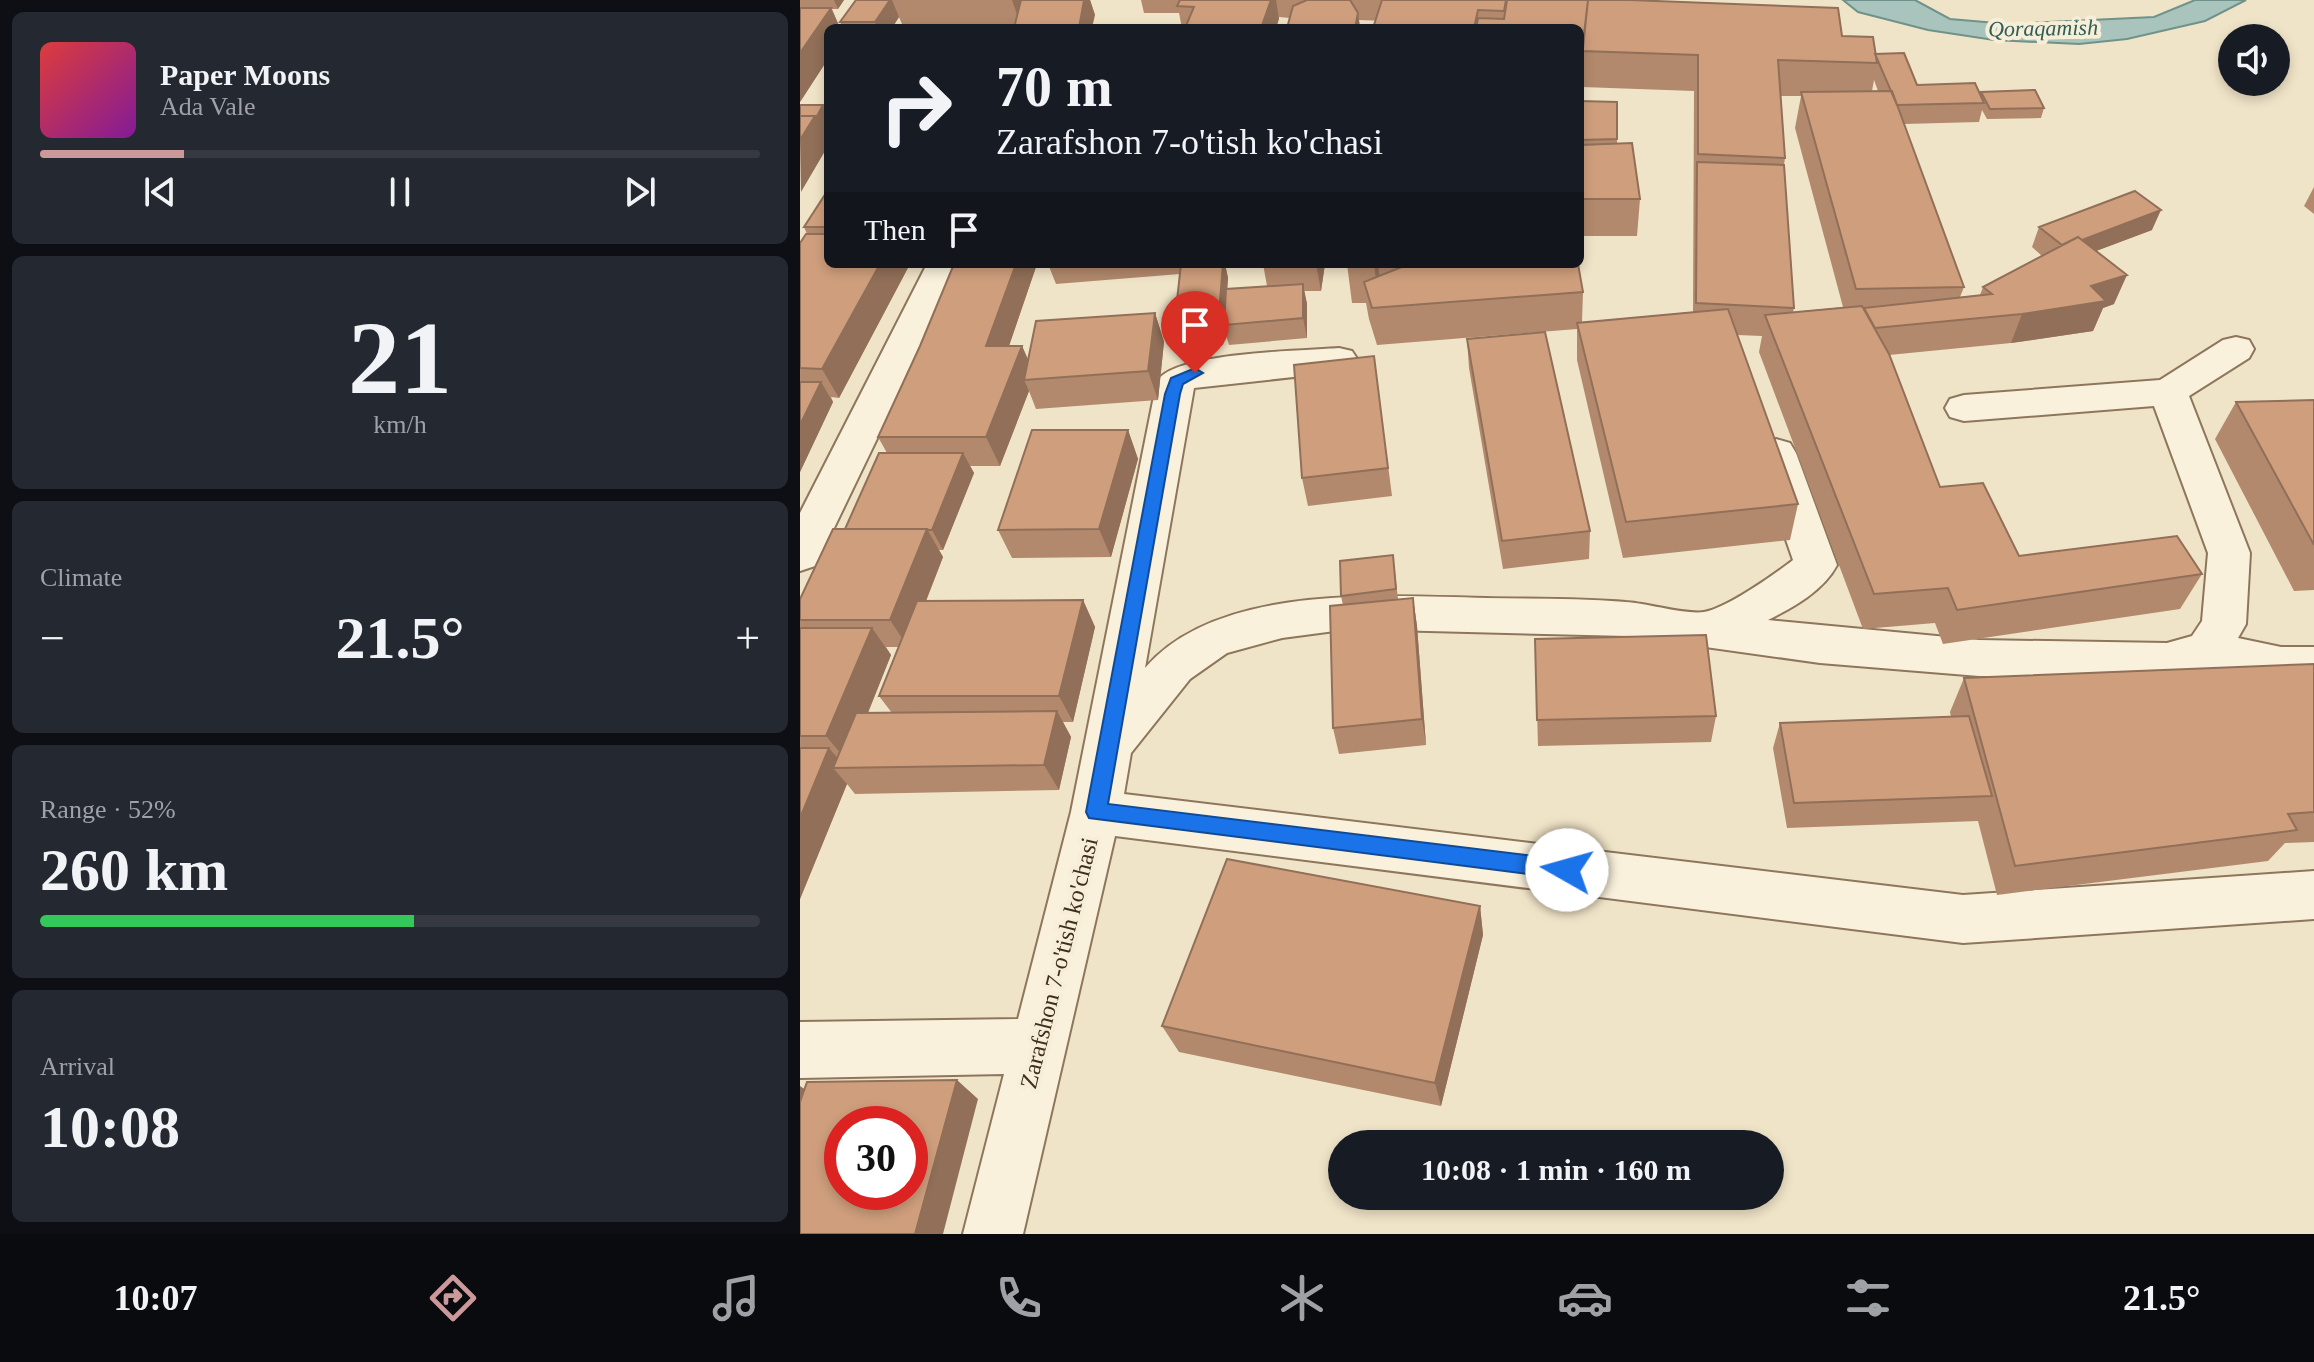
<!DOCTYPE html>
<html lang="en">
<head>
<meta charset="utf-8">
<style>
  body { margin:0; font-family:"Times New Roman",serif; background:#242831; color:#f1f3f6; height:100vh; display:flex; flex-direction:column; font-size:30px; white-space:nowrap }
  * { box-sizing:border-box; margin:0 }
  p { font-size:26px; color:#9ea1a6 }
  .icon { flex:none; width:44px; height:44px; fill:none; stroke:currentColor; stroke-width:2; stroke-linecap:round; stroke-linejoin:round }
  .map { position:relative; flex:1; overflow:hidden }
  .details { display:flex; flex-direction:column; gap:12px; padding:12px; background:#0d0f14; width:800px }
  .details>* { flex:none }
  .banner { position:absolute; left:24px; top:24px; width:760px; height:244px; border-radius:12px; box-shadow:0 4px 12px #0003; background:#171b24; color:#f1f3f6; overflow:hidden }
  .fabs { position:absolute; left:1418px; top:24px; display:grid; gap:16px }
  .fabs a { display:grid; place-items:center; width:72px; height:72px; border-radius:50%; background:#171b24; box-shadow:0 4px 12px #0003; font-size:40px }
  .speed { position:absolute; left:24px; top:1106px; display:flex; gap:16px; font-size:40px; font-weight:700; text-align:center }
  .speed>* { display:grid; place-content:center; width:104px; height:104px; border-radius:50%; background:#171b24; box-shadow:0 4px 12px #0003; line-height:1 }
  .speed .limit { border:12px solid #d22; background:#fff; color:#111 }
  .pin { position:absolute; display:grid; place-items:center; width:68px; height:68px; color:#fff; margin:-82px -34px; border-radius:50% 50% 50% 0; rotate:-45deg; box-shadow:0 0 8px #0007 }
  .pin .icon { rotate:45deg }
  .me { position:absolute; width:88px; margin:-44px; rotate:277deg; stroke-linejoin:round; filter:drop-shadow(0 0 6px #0008) }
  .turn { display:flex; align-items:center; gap:28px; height:168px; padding:0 40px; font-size:36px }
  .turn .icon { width:104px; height:104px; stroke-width:2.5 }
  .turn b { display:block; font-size:56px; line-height:68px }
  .then { display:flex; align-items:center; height:76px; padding:0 40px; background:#0003; gap:16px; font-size:30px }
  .big { font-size:60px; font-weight:600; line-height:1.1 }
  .details .card { flex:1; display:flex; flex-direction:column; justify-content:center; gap:12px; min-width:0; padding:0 28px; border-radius:12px; background:#242831 }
  .details .dial { align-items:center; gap:0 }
  .dial b { font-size:104px; line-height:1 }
  .song { display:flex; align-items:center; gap:24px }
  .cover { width:96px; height:96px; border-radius:12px; background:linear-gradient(135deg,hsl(0 70% 55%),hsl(290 70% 35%)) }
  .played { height:8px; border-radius:4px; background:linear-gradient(90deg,#cc999b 20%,#363941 20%) }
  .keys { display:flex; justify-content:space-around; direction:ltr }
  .heat { display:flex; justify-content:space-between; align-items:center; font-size:44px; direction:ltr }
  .charge { height:12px; border-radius:6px; background:linear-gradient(90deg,#34c759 52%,#363941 0) }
  .trip { position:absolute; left:528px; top:1130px; width:456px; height:80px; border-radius:40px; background:#171b24; box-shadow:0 4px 12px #0003; font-weight:600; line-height:80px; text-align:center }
  .menu { display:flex; height:128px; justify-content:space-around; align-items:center; background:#090b0e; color:#9ea1a6 }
  .menu .icon { width:56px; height:56px }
  .menu .active { color:#cc999b }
  .menu b { font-size:36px; color:#f1f3f6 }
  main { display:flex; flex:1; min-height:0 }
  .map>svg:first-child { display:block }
  .water { fill:#a9c4bc; stroke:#6f938a; stroke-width:2 }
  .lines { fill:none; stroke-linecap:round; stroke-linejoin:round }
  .minor-casing { stroke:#8d765c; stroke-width:4 }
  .minor { fill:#faf1dc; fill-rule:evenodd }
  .wall { fill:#b2896c; fill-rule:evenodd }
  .shaded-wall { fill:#916f58 }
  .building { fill:#cf9f7d; stroke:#916f58; stroke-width:2; fill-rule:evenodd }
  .route { fill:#1a73e8; stroke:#114b97; stroke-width:2 }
  .labels { text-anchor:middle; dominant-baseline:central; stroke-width:8; stroke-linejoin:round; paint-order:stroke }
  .far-water-label { font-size:22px; font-style:italic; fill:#2f5d5a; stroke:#f7eed8 }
  .street-label { font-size:24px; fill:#3d2e20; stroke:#f7eed8 }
</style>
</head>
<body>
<main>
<section class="details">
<div class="card">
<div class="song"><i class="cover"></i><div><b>Paper Moons</b><p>Ada Vale</p></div></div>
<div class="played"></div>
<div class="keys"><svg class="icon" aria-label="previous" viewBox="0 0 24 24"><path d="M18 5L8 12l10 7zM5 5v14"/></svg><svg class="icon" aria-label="pause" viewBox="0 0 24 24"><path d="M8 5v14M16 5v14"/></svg><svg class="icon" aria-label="next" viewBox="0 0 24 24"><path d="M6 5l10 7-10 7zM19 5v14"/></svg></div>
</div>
<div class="card dial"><b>21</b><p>km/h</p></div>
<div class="card"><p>Climate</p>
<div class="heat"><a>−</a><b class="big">21.5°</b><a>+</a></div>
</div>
<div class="card"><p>Range · 52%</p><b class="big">260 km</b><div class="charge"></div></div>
<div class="card"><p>Arrival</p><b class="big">10:08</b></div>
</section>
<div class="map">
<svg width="1514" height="1234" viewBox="0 0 1514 1234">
  <rect width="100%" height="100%" fill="#f0e4c8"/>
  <path class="water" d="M1043 0H1115L1150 19 1208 24 1354 17 1395 0H1446L1405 21 1327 39 1279 44 1194 40 1128 30 1058 12Z"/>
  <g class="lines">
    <g class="minor-casing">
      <path id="minor" d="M127 264H161L21 555 15 566 0 571V513Z
        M1436 337 1449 340 1454 349 1449 358 1389 396 1450 553 1446 624 1438 638 1481 647H1514V683H1481L1407 668 1367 679 1179 676 1020 663 827 636 550 629 482 638 427 653 390 679 331 753 324 794 1163 895 1514 871V919L1163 943 315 836 223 1234H163L204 1074 0 1078V1022L218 1019 271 812 357 381C375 352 502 351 539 348L552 351 558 360 552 369 539 372 394 388 345 668C418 583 585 596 686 598 732 599 779 598 826 602 846 603 886 615 904 612 927 608 975 574 993 560L956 453 962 443 976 439 990 443 996 453 1037 565C1023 591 994 607 968 620L1179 640 1367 643 1392 636 1402 621 1408 553 1354 406 1164 421 1150 417 1145 408 1150 399 1164 395 1360 380 1423 340Z"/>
    </g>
    <use href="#minor" class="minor"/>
  </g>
  <path class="wall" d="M0 0H44L38 9H32L40 28H28V59L0 102Z
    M56 0H290L295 15 215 26 102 24 99 17 92 28H43L40 22Z
    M341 0H830L1042 36 1076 54 1117 85 1180 94 1181 92 1244 108 1241 118 1187 119 1182 110 1179 122 1104 124 1164 287 1160 297 1180 295 1183 287 1242 256 1232 247 1239 227 1352 230 1296 251 1314 304 1303 308 1293 331 1211 343 1089 355 1140 487 1219 556 1402 574 1380 609 1143 644 1135 623 1063 629 959 352 962 336 937 335 998 504 990 540 823 558 777 360V329L577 345 569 319 566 303H552L547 264H778L783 292 782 322 893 312 894 91 782 87V85L780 101 817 102V144L840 199 837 236H780V28L559 20 560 28H487L490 18 479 17 476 28H382L379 13H344ZM1074 80 1078 91H1072ZM981 96H1001L995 128 1043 307 993 312 994 308 984 165 985 158Z
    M1514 187V214L1504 206Z
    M28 190V264H110L39 398 31 397 33 402 0 472V243L7 234 4 227Z
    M154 264H237L209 346H222L228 360 355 313 364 342 358 400 236 409 229 391 200 466H170L174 473 143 550H139L143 557 126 601 283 600 295 627 273 722H263L271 737 259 790 55 794 47 784 0 899V599L45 529 87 453 78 437 120 346ZM86 647H99L79 696 92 713H68L91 655Z
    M248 264H425L428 278 427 289 467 286 463 264H525L521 291H504L507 304V338L429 345 424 328 423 345 380 348 374 328 380 274 256 284Z
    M667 339 790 531 789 559 703 569 669 368Z
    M574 356 592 496 508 506 502 478Z
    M1514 400V590L1494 591 1415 439 1436 402Z
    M328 430 338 459 311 557 212 558 198 530Z
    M593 555 598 599 565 603 613 598 617 626 626 745 539 754 533 728 543 605 541 596Z
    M735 639 916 716 911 742 738 746Z
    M1514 664V842L1485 843 1468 861 1197 895 1178 821 987 828 973 748 980 723 1151 717 1150 712 1164 678Z
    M680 906 683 935 641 1106 379 1052 362 1026Z"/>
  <path class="shaded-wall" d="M34 0H44L38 9Z
    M90 0H92L99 17 92 28H77L75 22Z
    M212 0H234L221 26Z
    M284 0H290L295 15 292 28H279Z
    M471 0H476L479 19 476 28H461Z
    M31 8 40 28H28V59L0 102V53Z
    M558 13 560 28H555Z
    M782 57V85L780 101V77Z
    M23 105 28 114V133L26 138 28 142V146L1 192 0 140 15 116Z
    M1361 210 1352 230 1256 266 1263 246Z
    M80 264H110L39 398 22 369Z
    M216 264H237L199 375 186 346Z
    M421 264H425L428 278 425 325H424L423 345 418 325Z
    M516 264H525L521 291Z
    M574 264H578L581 288 579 303Z
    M1327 275 1314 304 1303 308 1293 331 1211 343 1222 314 1291 286Z
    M503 284 507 304V338L503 318Z
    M355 313 364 342 358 400 348 371Z
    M222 346 235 375 224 380 229 391 200 466 186 437Z
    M21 382 33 402 0 472V425Z
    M328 430 338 459 311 557 299 529Z
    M163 453 174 473 143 550 132 530Z
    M127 529 143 557 108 647 90 620Z
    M613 598 617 626 626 745 622 719Z
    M283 600 295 627 273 722 259 696Z
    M72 628 91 655 48 762 26 736Z
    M257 711 271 737 259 790 244 765Z
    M29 748 46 768H33L47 784 0 899V818Z
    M680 906 683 935 641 1106 635 1083Z
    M157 1080 178 1099 143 1234H115Z
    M0 1086 20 1100 0 1157Z"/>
  <path class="building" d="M56 0H90L75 22H40Z
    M221 0H284L279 28H214Z
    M380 0H471L461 28H385L394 7 377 6Z
    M507 0H550L558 13 555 28H487L493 6Z
    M582 0H706L704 11 678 10 674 28H573Z
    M707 0H788L780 77V28H676L678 18 704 19Z
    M788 0H830L1038 8 1042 36 1073 37 1077 63 978 60 985 158 898 154V55L782 51Z
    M0 8H31L0 53Z
    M1104 53 1117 85 1175 83 1184 103 1097 105 1075 54Z
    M1235 90 1244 108 1190 109 1181 92Z
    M1092 91 1164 287 1056 289 1001 92Z
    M780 101 817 102V139L780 140Z
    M0 105H23L16 118 15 116H0Z
    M0 116H15L0 140Z
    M832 143 840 199H780V145Z
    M897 162 984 165 994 308 896 303Z
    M28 190V227H4Z
    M1335 191 1361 210 1282 240 1278 237 1262 245 1239 227Z
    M6 234H28V264H80L22 369 0 368V243Z
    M1278 237 1327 275 1291 286 1306 301 1222 314 1075 328 1064 308 1192 294 1183 287Z
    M154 264H216L186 346H222L186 437H78L120 346Z
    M381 264H423L418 325 374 328Z
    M547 264H574V266H546Z
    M609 264H778L783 292 572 308 564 282Z
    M503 284V318L424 325 426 289Z
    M1062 306 1089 354 1140 487 1183 483 1219 556 1377 536 1402 574 1157 610 1148 588 1074 594 965 315Z
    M928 309 998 504 826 522 777 323Z
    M355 313 348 371 224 380 236 321Z
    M745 332 790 531 702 541 667 339Z
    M574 356 588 468 502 478 494 365Z
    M0 382H21L0 425Z
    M1514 400V545L1436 402Z
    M232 430H328L299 529 198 530Z
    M79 453H163L132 530H128L127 529H45Z
    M33 529H127L90 620H0V599Z
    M593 555 596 589 541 596 540 561Z
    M613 598 622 719 533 728 530 606Z
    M283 600 259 696H79L117 601Z
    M0 628H72L26 736H0Z
    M906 635 916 716 737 720 735 639Z
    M1514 664V812L1488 814 1497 830 1215 866 1164 678Z
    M257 711 244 765 33 768 56 713Z
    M1169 716 1192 796 994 803 980 723Z
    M0 748H29L0 818Z
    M427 859 680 906 635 1083 362 1026Z
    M157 1080 115 1234H0V1102L7 1082ZM42 1124H110V1192H42Z"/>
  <path class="route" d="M395 368 403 373 383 384 380 394 308 804 767 860 774 863 777 870 774 876 767 879 289 818 286 812 365 394 371 378Z"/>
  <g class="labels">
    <g class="far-water-label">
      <text transform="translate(1243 28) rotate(-1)">Qoraqamish</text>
    </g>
    <g class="street-label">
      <text transform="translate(259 963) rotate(-76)">Zarafshon 7-o'tish ko'chasi</text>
    </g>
  </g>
</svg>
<div class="fabs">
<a><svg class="icon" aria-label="sound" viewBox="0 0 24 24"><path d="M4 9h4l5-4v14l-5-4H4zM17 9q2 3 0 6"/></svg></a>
</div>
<div class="speed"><div class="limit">30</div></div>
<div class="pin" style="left:395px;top:373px;background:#d93025"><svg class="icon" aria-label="arrive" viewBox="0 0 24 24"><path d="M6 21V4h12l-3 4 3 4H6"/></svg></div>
<svg class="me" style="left:767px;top:870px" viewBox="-20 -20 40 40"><circle r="19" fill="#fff"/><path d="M0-13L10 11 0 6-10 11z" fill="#1a73e8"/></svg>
<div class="trip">10:08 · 1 min · 160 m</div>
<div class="banner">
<div class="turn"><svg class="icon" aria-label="right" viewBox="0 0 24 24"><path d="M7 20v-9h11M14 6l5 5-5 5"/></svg><div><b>70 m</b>Zarafshon 7-o'tish ko'chasi</div></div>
<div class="then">Then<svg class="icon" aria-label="arrive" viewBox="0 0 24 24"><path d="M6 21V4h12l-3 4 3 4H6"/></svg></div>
</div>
</div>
</main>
<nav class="menu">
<b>10:07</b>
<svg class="icon active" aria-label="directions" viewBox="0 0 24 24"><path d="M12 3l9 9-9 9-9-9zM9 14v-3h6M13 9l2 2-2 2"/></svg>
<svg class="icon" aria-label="music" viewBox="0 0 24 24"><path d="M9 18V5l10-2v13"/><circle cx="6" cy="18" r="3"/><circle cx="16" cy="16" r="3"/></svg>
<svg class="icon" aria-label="phone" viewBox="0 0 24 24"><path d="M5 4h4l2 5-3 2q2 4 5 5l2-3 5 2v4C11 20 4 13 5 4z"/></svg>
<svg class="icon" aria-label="climate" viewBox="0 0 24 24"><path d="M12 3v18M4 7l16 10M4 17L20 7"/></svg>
<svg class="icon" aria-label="car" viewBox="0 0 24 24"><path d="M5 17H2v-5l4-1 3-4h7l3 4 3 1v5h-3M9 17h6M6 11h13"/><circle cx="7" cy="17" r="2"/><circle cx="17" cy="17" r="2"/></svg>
<svg class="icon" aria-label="filters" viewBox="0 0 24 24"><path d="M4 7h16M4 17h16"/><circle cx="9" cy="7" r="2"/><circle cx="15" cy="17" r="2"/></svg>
<b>21.5°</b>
</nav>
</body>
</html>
